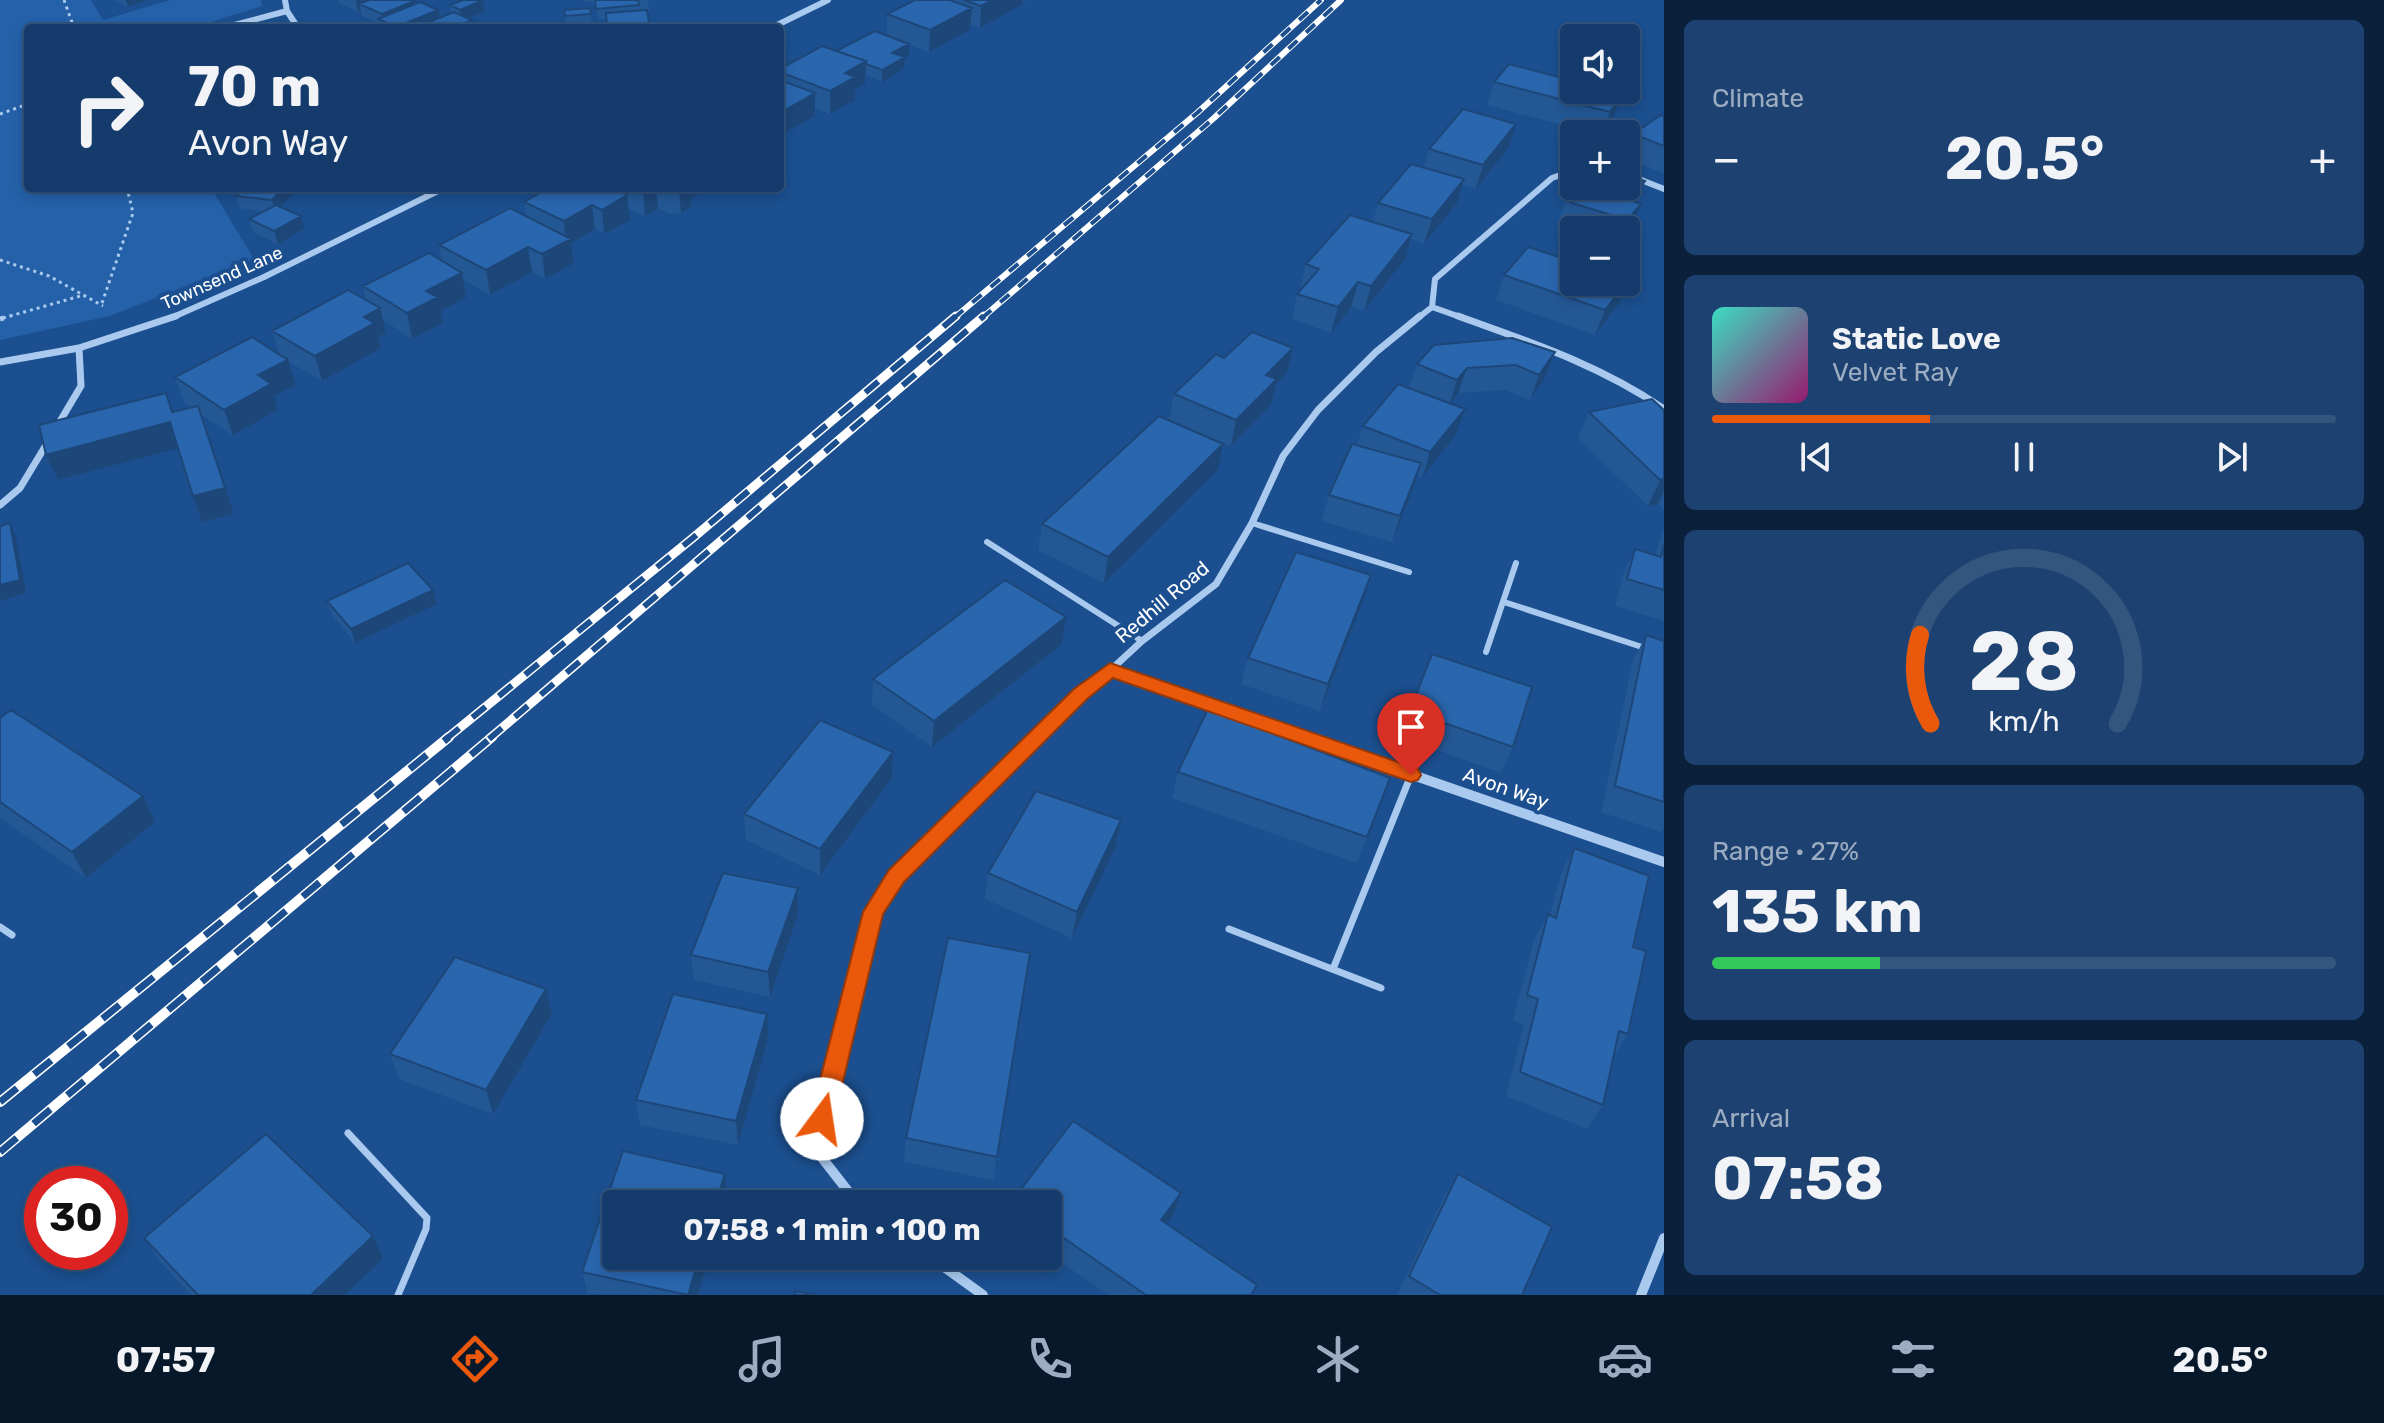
<!DOCTYPE html>
<html lang="en">
<head>
<meta charset="utf-8">
<style>
  body { margin:0; font-family:Rubik,sans-serif; background:#1d4271; color:#f1f3f6; height:100vh; display:flex; flex-direction:column; font-size:30px; white-space:nowrap }
  * { box-sizing:border-box; margin:0 }
  p { font-size:26px; color:#9dadc1 }
  .icon { flex:none; width:44px; height:44px; fill:none; stroke:currentColor; stroke-width:2; stroke-linecap:round; stroke-linejoin:round }
  .map { position:relative; flex:1; overflow:hidden }
  .details { display:flex; flex-direction:column; gap:20px; padding:20px; background:#0b203b; width:720px }
  .details>* { flex:none }
  .guide { position:absolute; left:24px; top:24px; width:760px; height:168px; border-radius:8px; box-shadow:0 4px 12px #0003,0 0 0 2px #33557e; background:#143b6b; color:#f1f3f6; overflow:hidden }
  .controls { position:absolute; left:1560px; top:24px; display:grid; gap:16px }
  .controls a { display:grid; place-items:center; width:80px; height:80px; border-radius:8px; background:#143b6b; box-shadow:0 4px 12px #0003,0 0 0 2px #33557e; font-size:40px }
  .speed { position:absolute; left:24px; top:1166px; display:flex; gap:16px; font-size:40px; font-weight:700; text-align:center }
  .speed>* { display:grid; place-content:center; width:104px; height:104px; border-radius:50%; background:#143b6b; box-shadow:0 4px 12px #0003,0 0 0 2px #33557e; line-height:1 }
  .speed .limit { border:12px solid #d22; background:#fff; color:#111 }
  .pin { position:absolute; display:grid; place-items:center; width:68px; height:68px; color:#fff; margin:-82px -34px; border-radius:50% 50% 50% 0; rotate:-45deg; box-shadow:0 0 8px #0007 }
  .pin .icon { rotate:45deg }
  .me { position:absolute; width:88px; margin:-44px; rotate:14deg; stroke-linejoin:round; filter:drop-shadow(0 0 6px #0008) }
  .turn { display:flex; align-items:center; gap:28px; height:168px; padding:0 32px; font-size:36px }
  .turn .icon { width:104px; height:104px; stroke-width:2.5 }
  .turn b { display:block; font-size:56px; line-height:68px }
  .big { font-size:60px; font-weight:700; line-height:1.1 }
  .details .widget { flex:1; display:flex; flex-direction:column; justify-content:center; gap:12px; min-width:0; padding:0 28px; border-radius:12px; background:#1d4271 }
  .details .dial { align-items:center; gap:0 }
  .dial svg { height:208px; overflow:visible; fill:none; stroke:#33557e; stroke-width:7; stroke-linecap:round; text-anchor:middle }
  .dial text { fill:#f1f3f6; stroke:none }
  .song { display:flex; align-items:center; gap:24px }
  .cover { width:96px; height:96px; border-radius:12px; background:linear-gradient(135deg,hsl(170 70% 55%),hsl(320 70% 35%)) }
  .played { height:8px; border-radius:4px; background:linear-gradient(90deg,#ea580c 35%,#33557e 35%) }
  .keys { display:flex; justify-content:space-around; direction:ltr }
  .heat { display:flex; justify-content:space-between; align-items:center; font-size:44px; direction:ltr }
  .charge { height:12px; border-radius:6px; background:linear-gradient(90deg,#34c759 27%,#33557e 0) }
  .trip { position:absolute; left:602px; top:1190px; width:460px; height:80px; border-radius:8px; background:#143b6b; box-shadow:0 4px 12px #0003,0 0 0 2px #33557e; font-weight:700; line-height:80px; text-align:center }
  .tabs { display:flex; height:128px; justify-content:space-around; align-items:center; background:#08182b; color:#9dadc1 }
  .tabs .icon { width:56px; height:56px }
  .tabs .on { color:#ea580c }
  .tabs b { font-size:36px; color:#f1f3f6 }
  main { display:flex; flex:1; min-height:0 }
  .map>svg:first-child { display:block }
  .green { fill:#2461a8 }
  .lines { fill:none; stroke-linecap:round; stroke-linejoin:round }
  .path-far1 { stroke:#a9c9ee; stroke-width:3; stroke-dasharray:3 4; stroke-linecap:butt }
  .path { stroke:#a9c9ee; stroke-width:5; stroke-dasharray:4 6; stroke-linecap:butt }
  .lane-far1 { stroke:#a9c9ee; stroke-width:6 }
  .lane { stroke:#a9c9ee; stroke-width:7 }
  .street-far2 { stroke:#a9c9ee; stroke-width:6 }
  .street-far1 { stroke:#a9c9ee; stroke-width:7 }
  .street { stroke:#a9c9ee; stroke-width:10 }
  .rail-far2-casing { stroke:#fff; stroke-width:6 }
  .rail-far1-casing { stroke:#fff; stroke-width:9 }
  .rail-casing { stroke:#fff; stroke-width:10 }
  .rail-far2 { stroke:#1b4f8f; stroke-width:4; stroke-dasharray:12; stroke-linecap:butt }
  .rail-far1 { stroke:#1b4f8f; stroke-width:6; stroke-dasharray:17; stroke-linecap:butt }
  .rail { stroke:#1b4f8f; stroke-width:7; stroke-dasharray:22; stroke-linecap:butt }
  .wall { fill:#245895 }
  .shaded-wall { fill:#1d4779 }
  .building { fill:#2a66ad; stroke:#1d4779; stroke-width:2 }
  .route { fill:#ea580c; stroke:#983908; stroke-width:2 }
  .labels { text-anchor:middle; dominant-baseline:central; stroke-width:8; stroke-linejoin:round; paint-order:stroke }
  .far-street-label { font-size:18px; fill:#fff; stroke:#1b4f8f }
  .street-label { font-size:20px; fill:#fff; stroke:#1b4f8f }
</style>
</head>
<body>
<main>
<div class="map">
<svg width="1664" height="1295" viewBox="0 0 1664 1295">
  <rect width="100%" height="100%" fill="#1b4f8f"/>
  <path class="green" d="M0 0H91L103 20 170 0H261L262 6 192 28H28V188H211L254 259 110 316 0 340Z"/>
  <g class="lines">
    <path class="path-far1" d="M64 0 74 28
      M0 114 28 104
      M0 260 49 276 103 306
      M102 303 133 213 127 188
      M3 318 84 295"/>
    <path class="path" d="M0 319 10 316"/>
    <path class="lane-far1" d="M1252 523 1409 572
      M987 542 1142 641
      M1504 602 1645 648
      M1486 652 1516 563"/>
    <path class="lane" d="M0 927 12 935
      M1229 929 1381 988
      M1333 969 1411 775
      M348 1133 427 1218 426 1229 398 1295"/>
    <path class="street-far2" d="M285 0 287 11 298 28
      M223 28 287 11
      M771 28 828 0
      M1626 174 1664 189
      M1432 307 1463 318
      M171 318 264 277 444 188
      M1418 318 1432 307 1435 279 1552 178 1574 170"/>
    <path class="street-far1" d="M1458 316C1530 342 1600 365 1664 409
      M0 362 79 348 176 316
      M56 428 81 386 79 348
      M0 505 20 488 49 440
      M1110 670 1308 739
      M1036 739 1142 641 1216 584 1252 523 1283 456 1318 410 1376 352 1420 316"/>
    <path class="street" d="M1303 737 1664 862
      M858 1204 819 1154 822 1119 873 912 896 876 1038 737
      M929 1256 983 1295
      M1641 1295 1664 1238"/>
    <g class="rail-far2-casing">
      <path id="rail-far2" d="M954 318 1197 113 1321 0
        M982 318 1214 118 1341 0"/>
    </g>
    <g class="rail-far1-casing">
      <path id="rail-far1" d="M446 739 694 537 956 316
        M489 739 984 316"/>
    </g>
    <g class="rail-casing">
      <path id="rail" d="M0 1102 449 737
        M0 1152 492 737"/>
    </g>
    <use href="#rail-far2" class="rail-far2"/>
    <use href="#rail-far1" class="rail-far1"/>
    <use href="#rail" class="rail"/>
  </g>
  <path class="wall" d="M113 0H147L128 7Z
    M338 0H417L418 3 438 10 440 18 451 13 450 5 484 12 468 19 472 20 473 28H379L378 23 361 15V11L358 12 338 3Z
    M585 0H648L649 11H647L649 28H608L607 19 598 20 595 2H585Z
    M915 0H1030L1027 1 1023 0V4L980 28 971 25 970 30 929 52 909 45V55L905 58 904 69 882 82 866 75 865 84 855 90V100L830 114 815 108V116L780 136V69L887 35V14Z
    M590 8 592 25 566 27 564 10Z
    M1494 82 1623 93 1614 116 1603 134H1596L1487 105Z
    M1664 116V173L1626 159V153L1633 134Z
    M1509 147 1476 189 1462 185 1457 203 1424 244 1411 239 1405 259 1364 311 1351 307 1331 333 1292 319 1297 294 1301 290 1300 289 1306 264 1373 222 1378 203 1424 167 1429 149Z
    M244 188H299L281 207 304 229 278 244 253 232 249 219 264 212 240 208 236 196Z
    M549 188 709 189 691 199 692 206 681 213 670 214 658 209 645 216 629 209 630 220 604 234 595 229 571 243 574 263 545 279 532 272 490 295 463 280 466 298 441 311 443 323 412 339 383 320 386 333 378 337 381 348 322 381 289 362 296 385 274 396 278 410 233 435 200 414 234 514 202 522 178 448 58 480 46 455 173 412 191 407 184 402 175 377 279 353 272 331 366 300 363 286 442 261 439 245 526 216 524 202Z
    M1566 201 1636 202 1632 228 1626 230 1574 231 1557 225Z
    M1504 275 1628 280 1618 305 1595 335 1496 300Z
    M1293 348 1287 373 1276 384 1271 405 1231 446 1169 420 1174 394 1224 358Z
    M1555 352 1545 378 1530 400 1506 390 1458 393 1451 404 1456 434 1422 478 1417 476 1392 542 1322 521 1329 495 1357 445 1363 426 1409 388 1417 364Z
    M1664 410V510L1658 504 1648 506 1578 438 1589 412Z
    M1223 444 1218 470 1104 583 1038 550 1042 524Z
    M1664 528V621L1615 606 1623 575 1635 549 1655 555Z
    M1371 575 1363 601 1320 711 1241 684 1248 658Z
    M327 601 437 604 355 643 331 614Z
    M1066 617 1062 644 932 747 872 705 873 679Z
    M1646 635 1664 641V827L1661 832 1601 812 1633 661Z
    M1432 654 1513 747 1501 773 1400 737Z
    M0 718 143 796 155 822 86 878 0 818Z
    M893 752 892 778 820 875 746 840 744 814Z
    M1178 772 1390 778 1357 863 1172 798Z
    M1121 820 1116 846 1072 938 985 899 988 873Z
    M1574 848 1633 947 1628 1034 1613 1057 1603 1105 1587 1129 1506 1096 1524 1024 1513 1020 1534 940 1548 914 1550 915 1561 874Z
    M798 888V914L770 997 694 980 691 955Z
    M1030 953 993 1180 904 1162 906 1138Z
    M546 989 552 1014 493 1114 399 1079 390 1054Z
    M768 1038 738 1145 640 1125 636 1100Z
    M1073 1121 1181 1193 1173 1216 1167 1224 1257 1285 1253 1295H1108L1048 1253V1204H1011L1012 1201Z
    M623 1151 725 1174 727 1197 725 1204H616V1256H709L698 1295 588 1294 582 1272Z
    M1458 1174 1522 1295H1397L1444 1197Z
    M144 1238 383 1259 345 1295H191L159 1260Z"/>
  <path class="shaded-wall" d="M126 0H147L128 7Z
    M356 0H388L359 4 361 11 358 12Z
    M417 0 419 11 384 22 382 14Z
    M483 0 484 12 462 21 460 10Z
    M992 0H1023V4L980 28 981 6Z
    M972 8 970 30 929 52 930 30Z
    M438 10 440 21 424 28H396Z
    M472 20 473 28H453Z
    M909 44V55L905 58 904 69 882 82V70L892 53Z
    M866 61 865 84 855 90V100L830 114V91L845 73Z
    M815 93V116L780 136V113Z
    M1623 93 1614 116 1602 134 1610 112Z
    M1516 124 1509 147 1476 189 1483 165Z
    M1464 179 1457 203 1424 244 1432 219Z
    M1645 181 1635 205 1629 200Z
    M284 188H299L275 213 272 200Z
    M650 188H656L658 209 645 216 643 192Z
    M680 188H709V189L691 199 692 206 681 213 679 189Z
    M627 195 630 220 604 234 602 210Z
    M1641 204 1632 228 1626 235V230H1624L1627 220Z
    M592 205 595 229 571 243 574 263 545 279 542 254 566 241 564 221Z
    M301 216 304 229 278 244 274 231Z
    M1412 234 1405 259 1364 311 1371 286Z
    M528 247 532 272 490 295 486 270Z
    M462 273 466 298 441 311 443 323 412 339 407 313 426 291Z
    M1628 280 1618 305 1595 335 1605 310Z
    M1358 282 1351 307 1331 333 1338 307Z
    M380 308 386 333 378 337 381 348 322 381 315 356 364 317Z
    M1293 348 1287 373 1276 384 1271 405 1231 446 1236 420 1266 375Z
    M1555 352 1545 378 1530 400 1539 375Z
    M288 360 296 385 274 396 278 410 233 435 224 410 258 375Z
    M1467 368 1458 393 1449 406 1457 380Z
    M1465 409 1456 434 1422 478 1430 452Z
    M170 422 179 448 58 480 46 455Z
    M206 431 234 514 202 522 193 496Z
    M1223 444 1218 470 1104 583 1108 557Z
    M1421 463 1413 489 1392 542 1400 516Z
    M1664 479V491L1658 504 1648 506 1660 480Z
    M10 523 16 537 26 593 0 601V585Z
    M1371 575 1363 601 1320 711 1328 684Z
    M433 590 437 604 355 643 351 629Z
    M1066 617 1062 644 932 747 934 721Z
    M893 752 892 778 820 875V849Z
    M143 796 155 822 86 878 72 852Z
    M1121 820 1116 846 1072 938 1077 912Z
    M798 888V914L770 997 768 972Z
    M546 989 552 1014 493 1114 486 1090Z
    M767 1014 768 1038 738 1145 736 1121Z
    M725 1174 727 1197 725 1204H715Z
    M1181 1193 1173 1216 1154 1243 1161 1220Z
    M373 1236 383 1259 345 1295H311Z
    M700 1256H709L698 1295H688Z"/>
  <path class="building" d="M369 0H417L382 14 359 4Z
    M463 0H483L460 10 450 5Z
    M595 0H638L639 5 596 9Z
    M915 0H950L972 8 930 30 887 14Z
    M964 0H992L981 6Z
    M420 2 438 10 396 27 378 19Z
    M590 8 591 14 565 16 564 10Z
    M647 10 649 23 607 26 606 13Z
    M454 12 472 20 453 28H414Z
    M875 31 909 44 892 53 905 57 882 70 866 64V61L836 51Z
    M822 46 866 61 845 73 855 77 830 91 780 72V69Z
    M1509 64 1574 81V90H1611L1623 93 1610 112 1494 82Z
    M780 80 815 93 780 113Z
    M1463 109 1516 124 1483 165 1429 149Z
    M1661 115 1664 116V146L1633 134Z
    M1411 164 1464 179 1432 219 1378 203Z
    M1626 175 1645 181 1629 200 1641 204 1627 220 1566 201 1579 186H1626Z
    M244 188H284L272 200 236 196Z
    M549 188H611L627 195 602 210 592 205 564 221 524 202Z
    M634 188H650L643 192Z
    M276 205 301 216 274 231 249 219Z
    M510 208 571 239 542 254 528 247 486 270 439 245Z
    M1350 215 1412 234 1371 286 1358 282 1338 307 1297 294 1319 269 1306 264Z
    M1528 247 1574 262V282H1626V279L1628 280 1605 310 1504 275Z
    M429 253 462 273 426 291 438 297 407 313 363 286Z
    M348 290 380 308 364 317 375 323 315 356 272 331Z
    M1252 332 1293 348 1266 375 1277 379 1236 420 1174 394 1216 354 1224 358Z
    M252 337 288 360 258 375 271 384 224 410 175 377Z
    M1512 338 1555 352 1539 375 1516 365 1467 368 1457 380 1417 364 1434 345Z
    M1398 384 1465 409 1430 452 1363 426Z
    M166 393 172 412 198 406 225 488 193 496 170 422 46 455 39 425Z
    M1652 399 1664 410V479L1660 480 1589 412Z
    M1159 416 1223 444 1108 557 1042 524Z
    M1352 444 1421 463 1400 516 1329 495Z
    M10 523 20 580 0 585V526Z
    M1664 545V590L1627 579 1635 549 1661 557Z
    M1296 552 1371 575 1328 684 1248 658Z
    M408 563 433 590 351 629 327 601Z
    M1005 580 1066 617 934 721 873 679Z
    M1646 635 1664 641V802L1615 786Z
    M1432 654 1532 687 1513 747 1410 711Z
    M1208 709 1390 778 1367 837 1178 772Z
    M11 710 143 796 72 852 0 802V718Z
    M820 720 893 752 820 849 744 814Z
    M1036 791 1121 820 1077 912 988 873Z
    M1574 848 1649 876 1633 947 1646 951 1628 1034 1619 1031 1603 1105 1520 1072 1538 999 1527 995 1548 914 1556 918Z
    M723 873 798 888 768 972 691 955Z
    M948 938 1030 953 997 1157 906 1138Z
    M455 957 546 989 486 1090 390 1054Z
    M673 994 767 1014 736 1121 636 1100Z
    M1073 1121 1181 1193 1161 1220 1257 1285 1251 1295H1146L1048 1227V1204H1015L1012 1201Z
    M266 1134 373 1236 311 1295H198L144 1238Z
    M623 1151 725 1174 715 1204H616V1256H700L688 1295 582 1272Z
    M1458 1174 1552 1227 1522 1295H1440L1409 1276Z
    M796 1291 815 1295H795Z"/>
  <path class="route" d="M1110 663 1418 769 1421 775 1418 780 1411 782 1113 678 1087 699 904 882 883 914 834 1119 830 1127 822 1130 814 1127 810 1119 863 912 889 870 1074 689Z"/>
  <g class="labels">
    <g class="far-street-label">
      <text transform="translate(222 278) rotate(-24)">Townsend Lane</text>
    </g>
    <g class="street-label">
      <text transform="translate(1162 602) rotate(-40)">Redhill Road</text>
      <text transform="translate(1506 788) rotate(19)">Avon Way</text>
    </g>
  </g>
</svg>
<div class="controls">
<a><svg class="icon" aria-label="sound" viewBox="0 0 24 24"><path d="M4 9h4l5-4v14l-5-4H4zM17 9q2 3 0 6"/></svg></a>
<a>+</a>
<a>−</a>
</div>
<div class="speed"><div class="limit">30</div></div>
<div class="pin" style="left:1411px;top:775px;background:#d93025"><svg class="icon" aria-label="arrive" viewBox="0 0 24 24"><path d="M6 21V4h12l-3 4 3 4H6"/></svg></div>
<svg class="me" style="left:822px;top:1119px" viewBox="-20 -20 40 40"><circle r="19" fill="#fff"/><path d="M0-13L10 11 0 6-10 11z" fill="#ea580c"/></svg>
<div class="trip">07:58 · 1 min · 100 m</div>
<div class="guide">
<div class="turn"><svg class="icon" aria-label="right" viewBox="0 0 24 24"><path d="M7 20v-9h11M14 6l5 5-5 5"/></svg><div><b>70 m</b>Avon Way</div></div>
</div>
</div>
<section class="details">
<div class="widget"><p>Climate</p>
<div class="heat"><a>−</a><b class="big">20.5°</b><a>+</a></div>
</div>
<div class="widget">
<div class="song"><i class="cover"></i><div><b>Static Love</b><p>Velvet Ray</p></div></div>
<div class="played"></div>
<div class="keys"><svg class="icon" aria-label="previous" viewBox="0 0 24 24"><path d="M18 5L8 12l10 7zM5 5v14"/></svg><svg class="icon" aria-label="pause" viewBox="0 0 24 24"><path d="M8 5v14M16 5v14"/></svg><svg class="icon" aria-label="next" viewBox="0 0 24 24"><path d="M6 5l10 7-10 7zM19 5v14"/></svg></div>
</div>
<div class="widget dial"><svg viewBox="0 0 100 80">
<path d="M14 69A42 42 0 1 1 86 69"/>
<path d="M14 69A42 42 0 0 1 10 35" stroke="#ea580c"/>
<text x="50" y="56" font-size="32" font-weight="700">28</text>
<text x="50" y="72" font-size="11">km/h</text>
</svg></div>
<div class="widget"><p>Range · 27%</p><b class="big">135 km</b><div class="charge"></div></div>
<div class="widget"><p>Arrival</p><b class="big">07:58</b></div>
</section>
</main>
<nav class="tabs">
<b>07:57</b>
<svg class="icon on" aria-label="directions" viewBox="0 0 24 24"><path d="M12 3l9 9-9 9-9-9zM9 14v-3h6M13 9l2 2-2 2"/></svg>
<svg class="icon" aria-label="music" viewBox="0 0 24 24"><path d="M9 18V5l10-2v13"/><circle cx="6" cy="18" r="3"/><circle cx="16" cy="16" r="3"/></svg>
<svg class="icon" aria-label="phone" viewBox="0 0 24 24"><path d="M5 4h4l2 5-3 2q2 4 5 5l2-3 5 2v4C11 20 4 13 5 4z"/></svg>
<svg class="icon" aria-label="climate" viewBox="0 0 24 24"><path d="M12 3v18M4 7l16 10M4 17L20 7"/></svg>
<svg class="icon" aria-label="car" viewBox="0 0 24 24"><path d="M5 17H2v-5l4-1 3-4h7l3 4 3 1v5h-3M9 17h6M6 11h13"/><circle cx="7" cy="17" r="2"/><circle cx="17" cy="17" r="2"/></svg>
<svg class="icon" aria-label="filters" viewBox="0 0 24 24"><path d="M4 7h16M4 17h16"/><circle cx="9" cy="7" r="2"/><circle cx="15" cy="17" r="2"/></svg>
<b>20.5°</b>
</nav>
</body>
</html>
